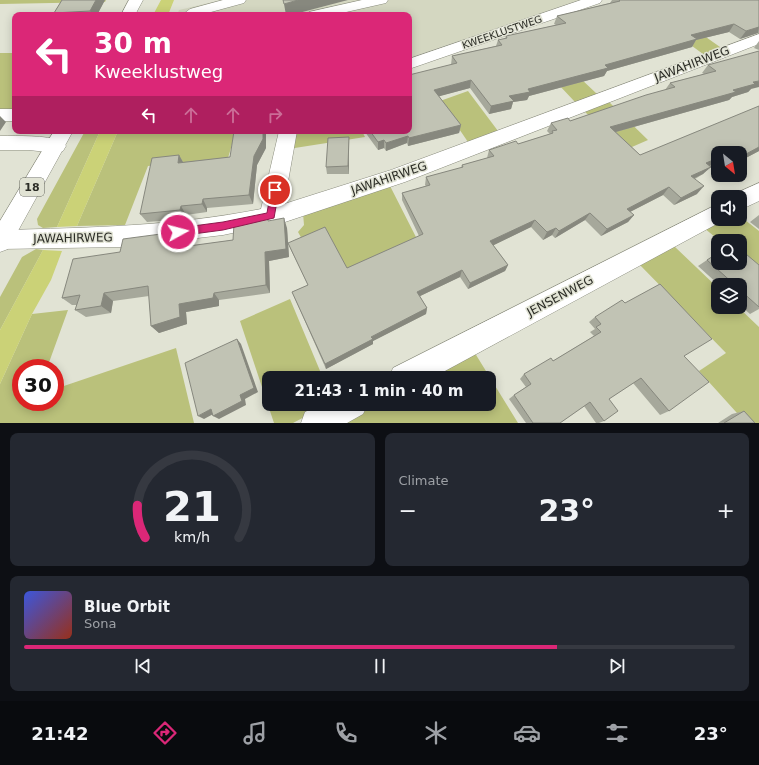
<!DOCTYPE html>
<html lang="en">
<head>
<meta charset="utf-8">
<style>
  body { margin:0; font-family:"DejaVu Sans",sans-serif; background:#242831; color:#f1f3f6; height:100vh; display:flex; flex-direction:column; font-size:15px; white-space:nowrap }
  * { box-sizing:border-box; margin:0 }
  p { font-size:13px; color:#9ea1a6 }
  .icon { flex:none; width:22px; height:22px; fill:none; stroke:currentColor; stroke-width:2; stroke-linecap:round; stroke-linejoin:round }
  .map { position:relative; height:423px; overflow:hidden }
  .side { display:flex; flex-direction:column; gap:10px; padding:10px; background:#0d0f14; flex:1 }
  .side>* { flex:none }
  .hud { position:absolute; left:12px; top:12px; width:400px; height:122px; border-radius:8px; box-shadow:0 2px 10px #0003; background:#db2777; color:#fff; overflow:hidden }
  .needle { width:26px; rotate:150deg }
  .fabs { position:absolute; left:711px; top:146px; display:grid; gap:8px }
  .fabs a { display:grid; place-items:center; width:36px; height:36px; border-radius:8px; background:#171b24; box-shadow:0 2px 10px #0003; font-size:20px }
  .speed { position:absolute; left:12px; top:359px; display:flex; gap:8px; font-size:20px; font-weight:700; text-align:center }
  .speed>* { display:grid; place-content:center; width:52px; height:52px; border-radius:50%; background:#171b24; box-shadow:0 2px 10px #0003; line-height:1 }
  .speed .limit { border:6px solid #d22; background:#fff; color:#111 }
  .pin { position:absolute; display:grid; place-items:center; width:34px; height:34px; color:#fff; margin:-17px; border:2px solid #fff; border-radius:50%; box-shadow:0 1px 4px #0007 }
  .me { position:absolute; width:44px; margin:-22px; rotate:83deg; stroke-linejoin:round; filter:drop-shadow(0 0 3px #0008) }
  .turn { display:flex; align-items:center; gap:14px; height:84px; padding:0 16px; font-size:18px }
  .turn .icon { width:52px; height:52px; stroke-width:2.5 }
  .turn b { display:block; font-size:28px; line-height:34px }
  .lanes { display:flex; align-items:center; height:38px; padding:0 16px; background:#0003; justify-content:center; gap:20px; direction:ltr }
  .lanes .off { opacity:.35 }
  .big { font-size:30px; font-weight:700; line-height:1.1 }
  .side .widget { flex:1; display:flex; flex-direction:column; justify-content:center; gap:6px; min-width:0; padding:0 14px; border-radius:8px; background:#242831 }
  .side .dial { align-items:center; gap:0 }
  .dial svg { height:104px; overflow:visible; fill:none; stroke:#363941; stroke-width:7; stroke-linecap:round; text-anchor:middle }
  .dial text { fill:#f1f3f6; stroke:none }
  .song { display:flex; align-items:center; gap:12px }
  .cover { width:48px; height:48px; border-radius:6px; background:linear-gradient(135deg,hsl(230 70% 55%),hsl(10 70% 35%)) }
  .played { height:4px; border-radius:2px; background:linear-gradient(90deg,#db2777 75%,#363941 75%) }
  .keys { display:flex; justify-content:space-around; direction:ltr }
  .heat { display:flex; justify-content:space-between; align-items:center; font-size:22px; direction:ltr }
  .side .tiles { flex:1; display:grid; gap:10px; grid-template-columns:1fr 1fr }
  .widget:last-child { grid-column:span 2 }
  .trip { position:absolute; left:262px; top:371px; width:234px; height:40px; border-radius:8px; background:#171b24; box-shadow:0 2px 10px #0003; font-weight:700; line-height:40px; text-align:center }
  .tabs { display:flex; height:64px; justify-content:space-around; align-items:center; background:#090b0e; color:#9ea1a6 }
  .tabs .icon { width:28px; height:28px }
  .tabs .selected { color:#db2777 }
  .tabs b { font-size:18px; color:#f1f3f6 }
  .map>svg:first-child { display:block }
  .built { fill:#d4d7c1 }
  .green { fill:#bac17b }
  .water { fill:#cbd277 }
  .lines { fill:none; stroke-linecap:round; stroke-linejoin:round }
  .minor-casing { stroke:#8b8d7f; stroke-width:1 }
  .major-casing { stroke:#8b8d7f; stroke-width:1 }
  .minor { fill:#fff; fill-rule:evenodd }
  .major { fill:#fff; fill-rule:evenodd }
  .wall { fill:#a6a89b }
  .shaded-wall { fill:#87887e }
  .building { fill:#c1c3b4; stroke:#87887e }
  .route { fill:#db2777; stroke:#8e194d }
  .labels { text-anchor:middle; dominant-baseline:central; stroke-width:3; stroke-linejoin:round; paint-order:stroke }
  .far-street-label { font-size:10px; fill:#2c2d27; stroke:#e1e3d4 }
  .shield { fill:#e1e3d4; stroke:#62645b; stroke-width:1 }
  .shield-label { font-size:11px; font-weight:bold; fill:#2c2d27 }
  .street-label { font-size:12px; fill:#2c2d27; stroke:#e1e3d4 }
</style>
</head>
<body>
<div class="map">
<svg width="759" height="423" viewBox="0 0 759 423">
  <rect width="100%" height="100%" fill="#e1e3d4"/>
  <path class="built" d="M221 0H579L409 58V15H177L179 10Z"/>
  <path class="green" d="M0 0H106L105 2 0 4Z
    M679 18 720 47 703 54 662 24Z
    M0 53H15V112H0Z
    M562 61 597 94 575 102 542 67Z
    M468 91 498 131 468 142 440 101Z
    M608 101 648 140 625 150 583 110Z
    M85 131H100L57 227 43 228 38 225 37 219Z
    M118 131H236L228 158 148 166 125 225 77 226Z
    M285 131H362L365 137 282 150Z
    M389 184 418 241 348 271 303 241 298 232 304 225 303 213Z
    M740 216 759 231V275L740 258V241H720L704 228 721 219H740Z
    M674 246 718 288V307H738L759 327V423H746L699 371 726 353 639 264Z
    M36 249 43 250 0 330V297L22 257Z
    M290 299 323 378H269V404H329L293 423H274L240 321Z
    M68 310 47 368H21V402H55V389L176 348 194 423H0V384L32 314Z
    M473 350 518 423H334L370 404H489V378H420Z"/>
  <path class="water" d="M161 0H174L168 15H153Z
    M100 131H118L77 226 57 227Z
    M43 250 62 251 51 280 32 314 0 384V330Z"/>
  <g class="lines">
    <g class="minor-casing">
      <path id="minor" d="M223 0H246L244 3 200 15H182L190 9Z
        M362 0H388L386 3 333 15H307L309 12Z
        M581 0H602L600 3 409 69V59Z
        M759 34V44L405 182 285 222 223 235 122 247 0 249 1 230C89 228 175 226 261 209L279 131H297L284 204 391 170Z
        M0 109H15V121H0Z
        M0 136C21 136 43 135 63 141L66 146 63 151 56 153 29 150H0Z
        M759 183V201L740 210V197H731L732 195Z
        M718 204V219H726L432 378H389L393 368Z
        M322 404H368L363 414 347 423H301L305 412Z"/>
    </g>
    <g class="major-casing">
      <path id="major" d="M129 0H143L135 15H121Z
        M54 131H73L8 249 0 252V221Z"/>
    </g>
    <use href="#minor" class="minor"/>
    <use href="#major" class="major"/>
  </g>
  <path class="wall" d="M62 0H105L97 15H55L54 13Z
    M612 0H759V33H758L740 39 729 32 696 40 692 47 607 71 604 76 529 96 527 100 513 102 511 109 489 114 470 88 439 96 461 125 459 133 408 146 407 143 386 151 384 148 378 150 365 132V131H409L451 65 452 56 496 46 498 40 505 39 506 36 556 25 554 24 557 16 610 3Z
    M759 41V50L754 48Z
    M708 65 751 89 748 92 732 97 729 100 616 132 640 155 759 107V151L740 161V153H718V162L710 166 703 174 695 179 697 194 674 205 663 195 630 212 634 215 628 222 601 236 585 220 555 238 552 235 543 240 531 227 493 245 508 265 505 271 468 289 460 277 420 296 427 308 426 314 373 341V344L326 369 292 292 308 285 291 250 288 243 347 268 419 236 402 200V193L426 186 425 185 426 177 461 168 462 165 487 158 489 150 518 144 550 134 547 131 551 123 570 121 665 90 670 83 704 74 702 73Z
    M349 137V174H327L326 167Z
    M266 148 257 165 253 204 207 208V212L186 215 185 219 147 222 140 214 179 155 183 162 230 157Z
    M759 215V229L750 222Z
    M269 221 287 228 289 257 269 261 270 293 219 300V306L186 312 187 324 159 333 151 326 149 296 113 301 111 313 86 317 75 310 77 305H72L62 298 120 252 183 241 182 247 233 240Z
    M707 260 759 265V309L750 314 740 305V285H719L698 266Z
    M625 303 684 356 669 411 660 415 633 383 609 399 604 421 599 423H596L584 406 560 423H526L509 399 514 395 526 387 520 379 524 374 553 361 594 336 590 332 595 329 589 322 595 317Z
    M744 411 755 423H718L732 414Z"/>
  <path class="shaded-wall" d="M96 0H105L97 15H92L90 11Z
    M298 0H348L291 15H286L284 4Z
    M734 24 729 32 696 40 692 47 607 71 604 76 529 96 527 100 513 102 511 109 489 114 491 106 509 96 528 89 605 65 691 35Z
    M759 27 758 33 740 39 746 31Z
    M471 80 470 88 433 98 434 90Z
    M759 81V87L751 89 748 92 732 97 729 100 605 135 610 127 733 90 753 82Z
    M0 116 6 122 0 131Z
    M461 125 459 133 408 146 409 138Z
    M263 131H266V148L257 165 253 204 249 195 254 156Z
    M408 136 407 143 386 151V143Z
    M349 137V174L348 166Z
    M384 140V148L378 150V142Z
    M759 147V151L740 161 746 154Z
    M739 148 734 153H728Z
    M179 155 184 164 178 163Z
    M718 158V162L699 171 706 163Z
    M711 167 703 174 684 183 691 176Z
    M704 186 697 194 674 205 681 198Z
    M669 187 663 195 622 216 627 209Z
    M203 199 207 208V212L202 204Z
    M181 206 186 215 185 219 180 210Z
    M590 213 585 220 555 238 559 231Z
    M634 215 628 222 601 236 607 229Z
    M284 218 287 228 289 257 269 261 270 293 266 285 265 252Z
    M535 220 531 227 488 248 490 241Z
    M556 228 552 235 543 240 547 232Z
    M176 232 183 241 181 257 174 248Z
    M508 265 505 271 468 289 470 283Z
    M462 270 460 277 416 298 417 292Z
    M104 293 113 301 111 313 101 306Z
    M214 293 219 300V306L186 312 187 324 159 333 151 326 179 304Z
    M427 308 426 314 373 341V344L326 369 325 364 371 337Z
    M237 339 241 344 258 392 245 399 246 405 219 419 213 416 240 395Z
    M211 409 217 412 204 419 198 416Z"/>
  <path class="building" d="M62 0H96L90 11 54 13Z
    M283 0H298L284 4Z
    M619 0H759V27L746 31 734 24 691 35 697 39 605 65 608 68 528 89 530 92 509 96 514 101 491 106 471 80 434 90 461 125 409 138 408 136 386 143 384 140 378 142 370 131H409V75L457 63 452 56 502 45 498 40 507 38 506 36 566 23 557 16 620 1Z
    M759 51V81L753 82 755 84 733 90 736 92 610 127 640 155 759 106V147L746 154 739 148 728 153H718V158L706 163 711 167 691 176 704 186 681 198 669 187 627 209 634 215 607 229 590 213 559 231 556 228 547 232 535 220 490 241 508 265 470 283 462 270 417 292 427 308 371 337 373 339 325 364 292 292 308 285 288 243 325 227 347 268 423 234 402 193 430 185 426 177 463 167 462 165 494 156 489 150 516 141 518 144 553 133 552 131 557 130 551 123 568 118 570 121 646 95 675 87 670 83 716 71 708 65Z
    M234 131H263V139L254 156 249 195 203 199 202 204 181 206 180 210 140 214 152 158 179 155 178 163 230 157Z
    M349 137 348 166 326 167 328 138Z
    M268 217V221L284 218 286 249 265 252 266 285 214 293 213 298 179 304 180 317 151 326 148 286 104 293 101 306 75 310 80 295 62 298 73 259 120 252 123 239 176 232 174 248 233 240 234 224Z
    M740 249 759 265V307L740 290V285H735L707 260 718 253V263H740Z
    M660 284 712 339 684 356 709 382 669 411 641 378 609 399 618 411 604 421 590 402 560 423H533L514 395 531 384 524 374 551 358 553 361 601 332 596 327 601 324 595 317 622 300 625 303Z
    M237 339 254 388 240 395 242 401 213 416 211 409 198 416 185 363Z
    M744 411 755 423H724Z"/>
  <path class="route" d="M275 187 279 190 274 218 223 230 178 236 174 232 178 228 223 222 267 213 271 190Z"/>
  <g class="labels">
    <g class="far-street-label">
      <text transform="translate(502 32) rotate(-19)">KWEEKLUSTWEG</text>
    </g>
    <rect class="shield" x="20" y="178" width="24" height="18" rx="3"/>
    <g class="shield-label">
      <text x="32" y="187">18</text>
    </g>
    <g class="street-label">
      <text transform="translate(692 64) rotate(-21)">JAWAHIRWEG</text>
      <text transform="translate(389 178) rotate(-19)">JAWAHIRWEG</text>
      <text transform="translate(73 238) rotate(-1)">JAWAHIRWEG</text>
      <text transform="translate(560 296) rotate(-28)">JENSENWEG</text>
    </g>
  </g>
</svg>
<div class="fabs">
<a><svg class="needle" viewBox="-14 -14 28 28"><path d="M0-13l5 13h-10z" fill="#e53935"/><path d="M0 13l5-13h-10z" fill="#9ea1a6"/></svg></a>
<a><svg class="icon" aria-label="sound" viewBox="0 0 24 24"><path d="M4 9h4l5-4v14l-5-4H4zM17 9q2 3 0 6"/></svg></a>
<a><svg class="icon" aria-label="search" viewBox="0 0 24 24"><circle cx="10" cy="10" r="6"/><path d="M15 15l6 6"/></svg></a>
<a><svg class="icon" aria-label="layers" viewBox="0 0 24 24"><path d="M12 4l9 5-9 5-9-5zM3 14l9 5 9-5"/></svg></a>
</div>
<div class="speed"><div class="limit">30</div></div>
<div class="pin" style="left:275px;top:190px;background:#d93025"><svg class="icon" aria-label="arrive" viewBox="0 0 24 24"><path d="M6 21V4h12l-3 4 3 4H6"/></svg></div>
<svg class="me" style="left:178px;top:232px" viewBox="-20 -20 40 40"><circle r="17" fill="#db2777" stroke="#fff" stroke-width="3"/><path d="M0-11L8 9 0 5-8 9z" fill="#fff"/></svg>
<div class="trip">21:43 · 1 min · 40 m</div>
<div class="hud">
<div class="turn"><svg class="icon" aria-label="left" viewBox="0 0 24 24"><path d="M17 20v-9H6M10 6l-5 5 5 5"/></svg><div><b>30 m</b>Kweeklustweg</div></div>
<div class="lanes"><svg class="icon" aria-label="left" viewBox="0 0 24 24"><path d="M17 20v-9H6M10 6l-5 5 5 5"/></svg><svg class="icon off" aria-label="ahead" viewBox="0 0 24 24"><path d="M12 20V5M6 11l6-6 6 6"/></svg><svg class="icon off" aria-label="ahead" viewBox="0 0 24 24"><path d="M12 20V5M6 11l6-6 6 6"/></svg><svg class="icon off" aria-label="right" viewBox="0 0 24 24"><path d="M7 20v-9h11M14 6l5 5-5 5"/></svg></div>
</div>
</div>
<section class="side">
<div class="tiles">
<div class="widget dial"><svg viewBox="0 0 100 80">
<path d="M14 69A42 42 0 1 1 86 69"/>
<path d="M14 69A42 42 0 0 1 8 44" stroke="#db2777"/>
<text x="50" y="56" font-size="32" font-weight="700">21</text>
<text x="50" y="72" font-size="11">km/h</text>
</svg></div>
<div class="widget"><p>Climate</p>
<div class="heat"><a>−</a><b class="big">23°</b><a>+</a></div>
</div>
<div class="widget">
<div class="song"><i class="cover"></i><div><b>Blue Orbit</b><p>Sona</p></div></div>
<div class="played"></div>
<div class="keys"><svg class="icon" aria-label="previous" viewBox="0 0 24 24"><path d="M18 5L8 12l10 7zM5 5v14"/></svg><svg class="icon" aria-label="pause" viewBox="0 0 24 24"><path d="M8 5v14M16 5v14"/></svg><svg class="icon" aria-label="next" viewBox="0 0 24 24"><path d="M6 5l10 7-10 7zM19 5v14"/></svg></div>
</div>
</div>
</section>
<nav class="tabs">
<b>21:42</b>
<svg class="icon selected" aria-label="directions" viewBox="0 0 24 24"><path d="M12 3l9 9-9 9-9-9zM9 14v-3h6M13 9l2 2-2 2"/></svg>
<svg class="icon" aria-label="music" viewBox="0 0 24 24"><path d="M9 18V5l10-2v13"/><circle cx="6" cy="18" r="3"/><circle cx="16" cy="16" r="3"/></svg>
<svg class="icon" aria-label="phone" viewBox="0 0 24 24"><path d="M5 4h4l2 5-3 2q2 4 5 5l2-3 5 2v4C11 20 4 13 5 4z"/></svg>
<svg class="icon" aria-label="climate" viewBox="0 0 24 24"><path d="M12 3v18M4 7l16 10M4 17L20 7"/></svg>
<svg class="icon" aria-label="car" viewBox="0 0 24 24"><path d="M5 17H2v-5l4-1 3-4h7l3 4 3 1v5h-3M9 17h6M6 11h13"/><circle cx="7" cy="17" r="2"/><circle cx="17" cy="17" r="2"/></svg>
<svg class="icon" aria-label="filters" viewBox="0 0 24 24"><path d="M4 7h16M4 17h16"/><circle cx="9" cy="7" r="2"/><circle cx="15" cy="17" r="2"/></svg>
<b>23°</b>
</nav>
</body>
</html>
